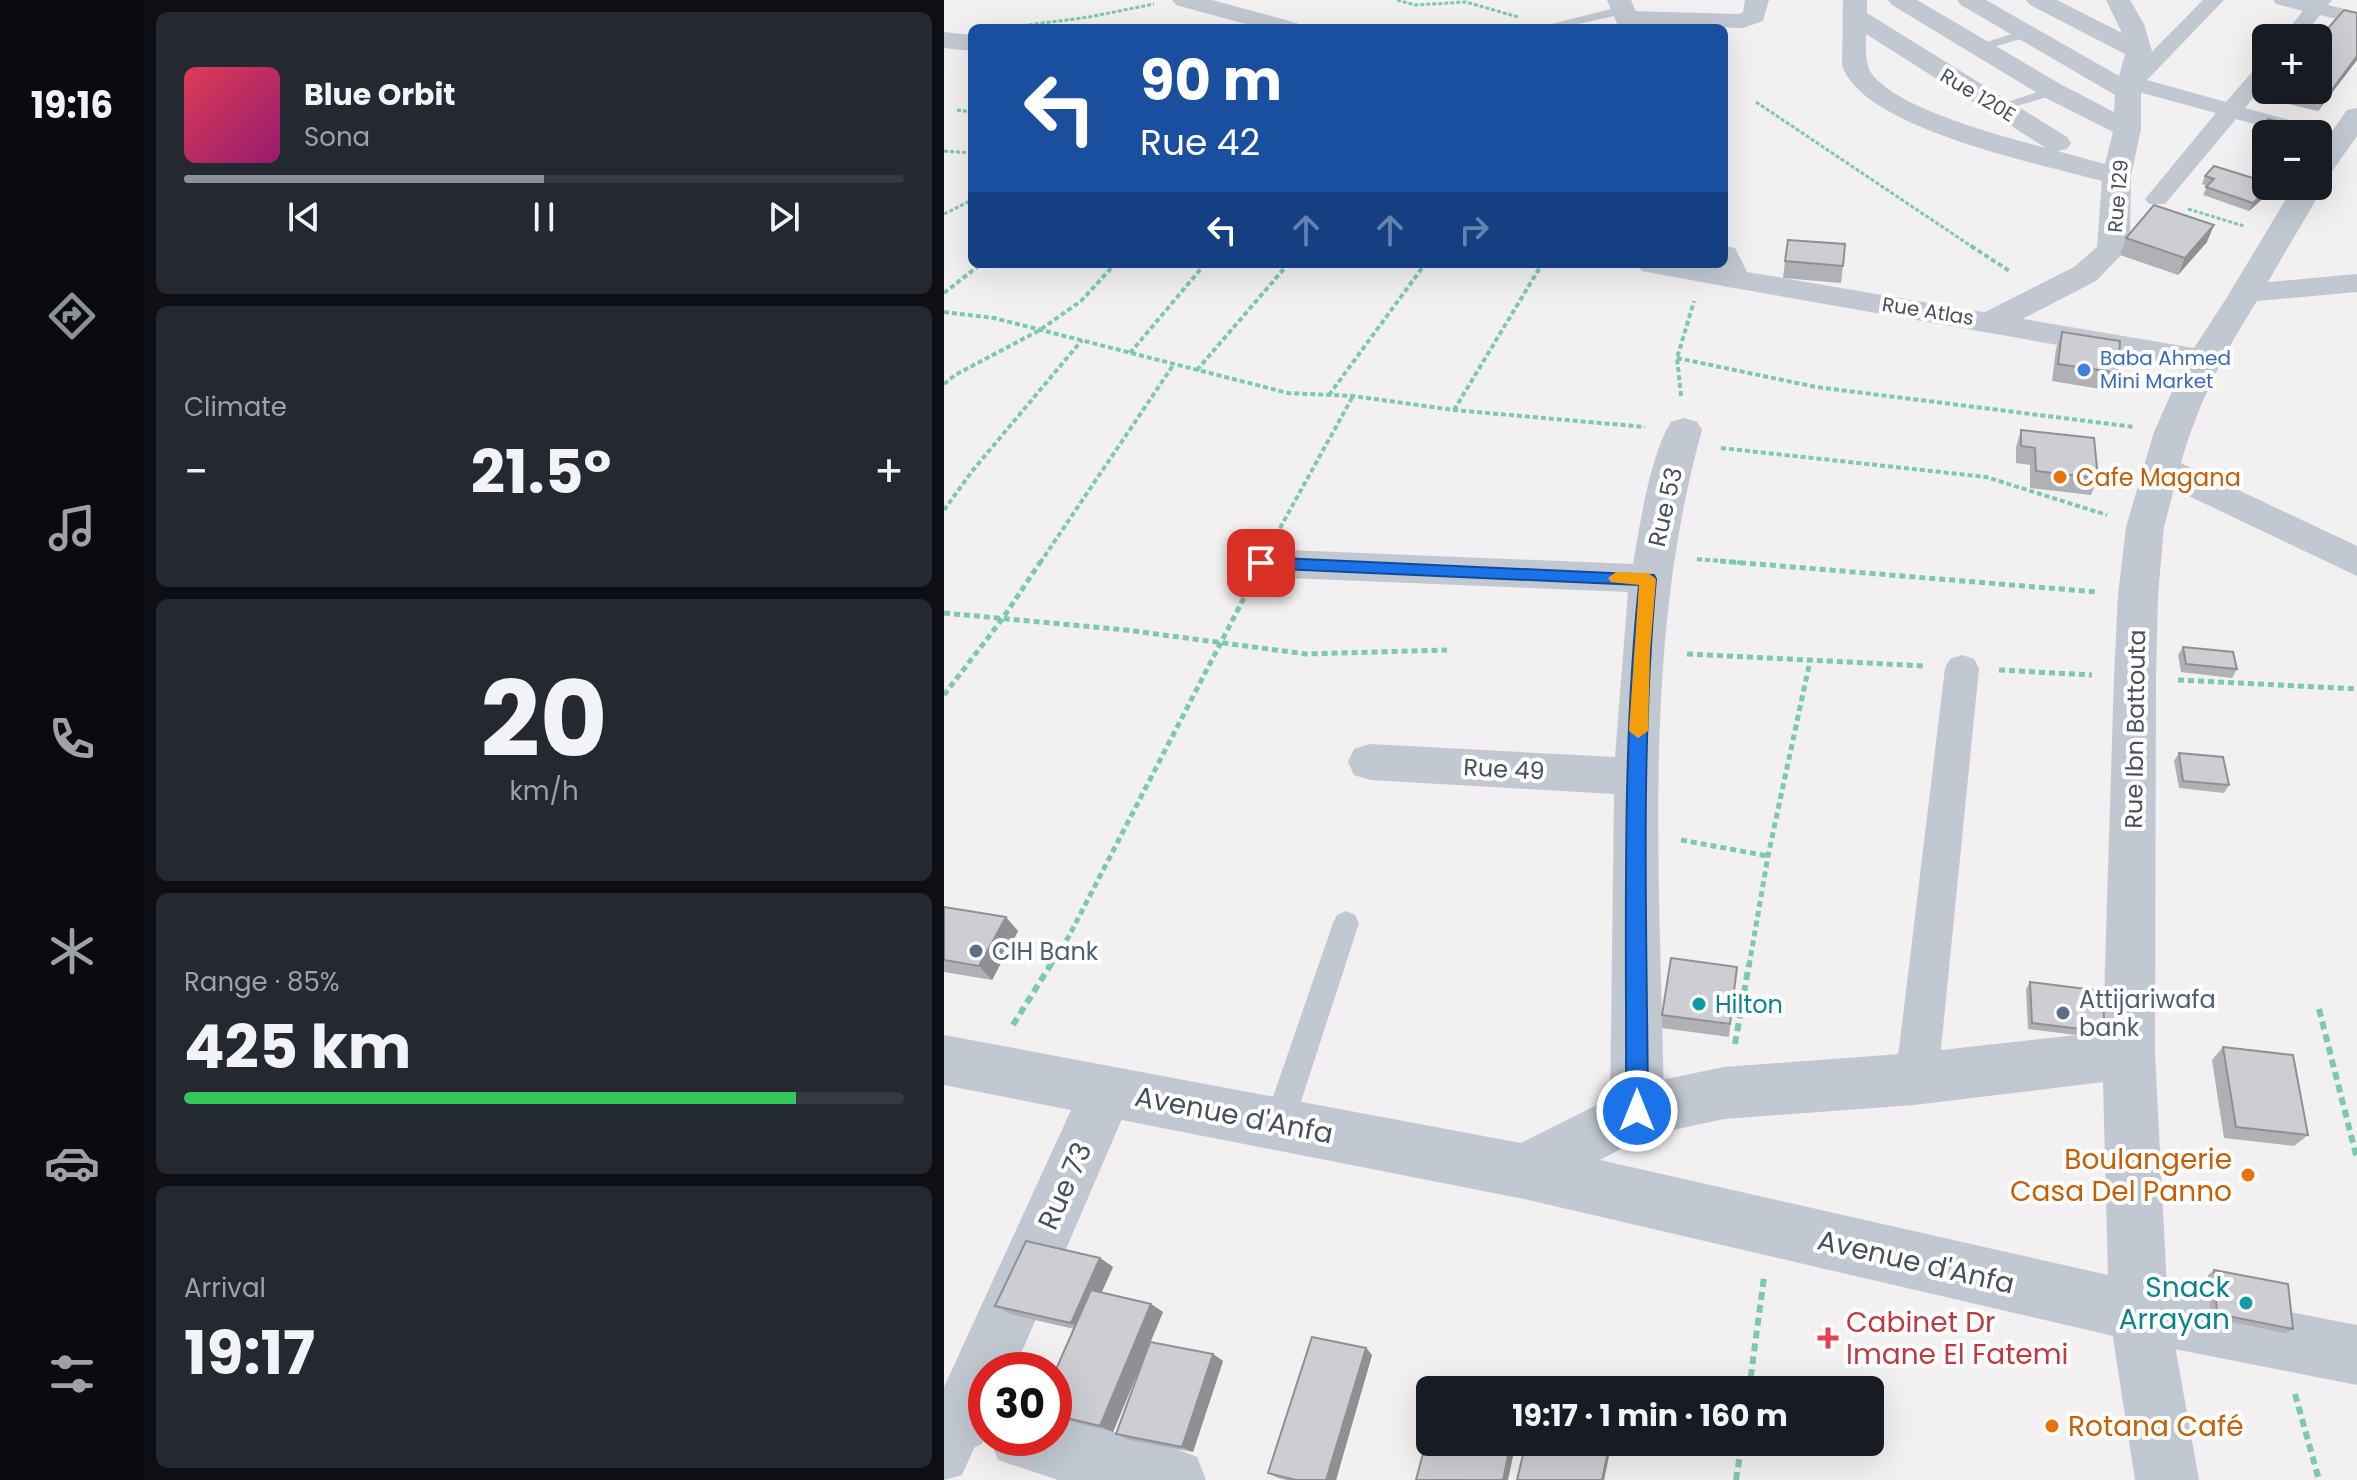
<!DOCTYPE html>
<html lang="en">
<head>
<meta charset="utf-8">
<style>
  body { margin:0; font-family:Poppins,sans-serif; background:#242831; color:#f1f3f6; height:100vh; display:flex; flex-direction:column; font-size:30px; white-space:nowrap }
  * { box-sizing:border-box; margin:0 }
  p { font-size:26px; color:#9ea1a6 }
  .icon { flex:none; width:44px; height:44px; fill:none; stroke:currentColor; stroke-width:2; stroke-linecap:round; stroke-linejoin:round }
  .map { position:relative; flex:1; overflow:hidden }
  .side { display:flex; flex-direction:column; gap:12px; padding:12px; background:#0d0f14; width:800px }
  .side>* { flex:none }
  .hud { position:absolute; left:24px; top:24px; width:760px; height:244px; border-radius:12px; box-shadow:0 8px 32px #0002; background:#1a4fa0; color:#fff; overflow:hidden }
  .tools { position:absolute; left:1308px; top:24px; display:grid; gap:16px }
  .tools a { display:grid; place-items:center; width:80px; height:80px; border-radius:12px; background:#171b24; box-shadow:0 8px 32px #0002; font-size:40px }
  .speed { position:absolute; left:24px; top:1352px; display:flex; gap:16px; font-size:40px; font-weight:700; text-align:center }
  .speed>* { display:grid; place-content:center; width:104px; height:104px; border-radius:50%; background:#171b24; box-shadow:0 8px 32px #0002; line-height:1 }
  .speed .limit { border:12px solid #d22; background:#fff; color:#111 }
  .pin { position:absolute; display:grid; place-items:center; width:68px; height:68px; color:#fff; margin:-34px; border-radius:16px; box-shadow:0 4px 12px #0006 }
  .me { position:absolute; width:88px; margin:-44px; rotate:0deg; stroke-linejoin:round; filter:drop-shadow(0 0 6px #0008) }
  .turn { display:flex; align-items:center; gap:28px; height:168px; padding:0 40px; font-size:36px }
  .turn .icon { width:104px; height:104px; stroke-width:2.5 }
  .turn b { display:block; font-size:56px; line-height:68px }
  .lanes { display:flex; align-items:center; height:76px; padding:0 40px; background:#0003; justify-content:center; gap:40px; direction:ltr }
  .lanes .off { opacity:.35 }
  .big { font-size:60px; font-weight:700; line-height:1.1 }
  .side .widget { flex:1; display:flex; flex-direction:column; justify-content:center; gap:12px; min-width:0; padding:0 28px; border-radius:12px; background:#242831 }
  .side .dial { align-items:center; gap:0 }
  .dial b { font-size:104px; line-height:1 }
  .song { display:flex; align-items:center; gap:24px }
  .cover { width:96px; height:96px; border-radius:12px; background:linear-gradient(135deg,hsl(350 70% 55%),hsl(320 70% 35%)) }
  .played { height:8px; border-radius:4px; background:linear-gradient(90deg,#8c9099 50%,#363941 50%) }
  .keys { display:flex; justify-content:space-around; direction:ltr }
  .heat { display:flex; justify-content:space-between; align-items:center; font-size:44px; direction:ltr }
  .charge { height:12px; border-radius:6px; background:linear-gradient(90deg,#34c759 85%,#363941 0) }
  .trip { position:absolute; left:472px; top:1376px; width:468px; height:80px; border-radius:12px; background:#171b24; box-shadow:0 8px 32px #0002; font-weight:700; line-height:80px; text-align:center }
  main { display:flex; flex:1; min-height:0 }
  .tabs { display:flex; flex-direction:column; width:144px; justify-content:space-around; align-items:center; background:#090b0e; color:#9ea1a6 }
  .tabs .icon { width:56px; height:56px }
  .tabs .current { color:#8c9099 }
  .tabs b { font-size:36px; color:#f1f3f6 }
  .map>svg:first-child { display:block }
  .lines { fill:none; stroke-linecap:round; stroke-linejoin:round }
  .path-far3 { stroke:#7bc9af; stroke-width:3; stroke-dasharray:4 2; stroke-linecap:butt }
  .path-far2 { stroke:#7bc9af; stroke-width:4; stroke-dasharray:5 3; stroke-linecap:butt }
  .path-far1 { stroke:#7bc9af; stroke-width:5; stroke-dasharray:6 4; stroke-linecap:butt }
  .path { stroke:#7bc9af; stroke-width:6; stroke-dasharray:8 5; stroke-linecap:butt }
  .service { fill:#c1c8d1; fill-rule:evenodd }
  .pedestrian { fill:#c1c8d1; fill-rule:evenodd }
  .minor { fill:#c1c8d1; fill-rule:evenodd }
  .tertiary { fill:#c1c8d1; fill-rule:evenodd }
  .wall { fill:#b0b1b6 }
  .shaded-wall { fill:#909094 }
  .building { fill:#cdced4; stroke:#909094; stroke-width:2 }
  .route { fill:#1a73e8; stroke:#114b97; stroke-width:2 }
  .slow { fill:#f59e0b }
  .shop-dot { fill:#3f7fe0; stroke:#fff; stroke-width:3 }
  .food-dot { fill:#e8710a; stroke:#fff; stroke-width:3 }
  .service-dot { fill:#5c6f8a; stroke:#fff; stroke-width:3 }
  .culture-dot { fill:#0f9aa8; stroke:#fff; stroke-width:3 }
  .health-dot { fill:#e0444e; stroke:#fff; stroke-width:3 }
  .labels { text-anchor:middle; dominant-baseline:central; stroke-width:8; stroke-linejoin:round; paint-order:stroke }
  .far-street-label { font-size:20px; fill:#49505c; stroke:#fff }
  .far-shop-label { font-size:20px; fill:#366cbe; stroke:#fff; text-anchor:start }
  .food-label { font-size:24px; fill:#c56008; stroke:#fff; text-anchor:start }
  .street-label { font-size:24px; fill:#49505c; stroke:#fff }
  .service-label { font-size:24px; fill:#4e5e75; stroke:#fff; text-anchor:start }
  .culture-label { font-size:24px; fill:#0d838f; stroke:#fff; text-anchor:start }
  .near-street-label { font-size:28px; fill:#49505c; stroke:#fff }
  .near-food-label { font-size:28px; fill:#c56008; stroke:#fff; text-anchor:end }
  .near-culture-label { font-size:28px; fill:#0d838f; stroke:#fff; text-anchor:end }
  .near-health-label { font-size:28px; fill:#be3a42; stroke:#fff; text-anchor:start }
</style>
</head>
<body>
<main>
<nav class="tabs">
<b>19:16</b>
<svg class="icon current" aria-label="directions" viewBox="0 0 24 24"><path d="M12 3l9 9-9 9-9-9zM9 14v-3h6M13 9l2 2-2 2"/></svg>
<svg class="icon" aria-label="music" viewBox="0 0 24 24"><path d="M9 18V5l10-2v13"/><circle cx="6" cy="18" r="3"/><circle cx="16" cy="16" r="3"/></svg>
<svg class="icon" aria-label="phone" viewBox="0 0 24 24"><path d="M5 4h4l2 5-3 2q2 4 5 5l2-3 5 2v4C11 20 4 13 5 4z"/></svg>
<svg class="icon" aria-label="climate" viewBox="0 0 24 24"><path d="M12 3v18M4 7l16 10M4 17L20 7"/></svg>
<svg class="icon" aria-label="car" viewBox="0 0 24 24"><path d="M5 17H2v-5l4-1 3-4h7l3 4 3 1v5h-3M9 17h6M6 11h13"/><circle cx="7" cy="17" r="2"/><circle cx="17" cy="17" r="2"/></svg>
<svg class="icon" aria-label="filters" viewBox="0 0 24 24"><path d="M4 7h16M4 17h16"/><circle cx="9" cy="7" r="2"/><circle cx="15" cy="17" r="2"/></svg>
</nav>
<section class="side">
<div class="widget">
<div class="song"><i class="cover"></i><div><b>Blue Orbit</b><p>Sona</p></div></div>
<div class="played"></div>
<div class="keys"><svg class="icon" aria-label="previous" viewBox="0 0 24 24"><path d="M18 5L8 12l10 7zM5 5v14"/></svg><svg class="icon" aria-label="pause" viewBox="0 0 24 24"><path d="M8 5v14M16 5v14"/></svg><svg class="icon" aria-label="next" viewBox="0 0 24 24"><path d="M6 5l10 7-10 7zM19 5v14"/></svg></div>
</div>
<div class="widget"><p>Climate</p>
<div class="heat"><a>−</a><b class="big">21.5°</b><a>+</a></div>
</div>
<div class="widget dial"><b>20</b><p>km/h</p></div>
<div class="widget"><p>Range · 85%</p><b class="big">425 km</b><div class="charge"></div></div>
<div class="widget"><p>Arrival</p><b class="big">19:17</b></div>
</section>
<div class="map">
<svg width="1413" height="1480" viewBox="0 0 1413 1480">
  <rect width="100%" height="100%" fill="#f2f0f0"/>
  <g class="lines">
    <path class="path-far3" d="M453 0 471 5 522 2 574 17
      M61 28 145 17 210 4
      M812 102 1030 248
      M13 110 28 112
      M0 151 28 153
      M1244 209 1300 226
      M0 214 28 200"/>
    <path class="path-far2" d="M1027 246 1067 272
      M0 293 37 264
      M0 312 50 318 344 393 409 396 510 410 701 427
      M186 353 261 264
      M733 358 872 387 1190 427
      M253 370 344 264
      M0 384 11 375 96 330 137 301 171 264
      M385 395 481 264
      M737 396 733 358 750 301
      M510 410 598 264
      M777 448 1042 477 1163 515
      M0 510 29 470 138 340
      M336 528 409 396
      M753 559 800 563
      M96 563 230 364"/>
    <path class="path-far1" d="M776 561 1153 592
      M0 613 182 630 362 654 503 650
      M743 654 981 666
      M1055 670 1148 675
      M1234 680 1413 689
      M0 695 59 618 97 561
      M737 840 824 856
      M106 966 125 936 302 594
      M805 966 824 856 866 661"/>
    <path class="path" d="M1375 1009 1413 1159
      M69 1025 107 964
      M791 1044 805 964
      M805 1390 820 1277
      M1351 1394 1375 1480
      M792 1480 798 1442"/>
    <path class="service" d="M679 6 684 7V13L617 28H592Z
      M1082 29 1087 30V36L1035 51 1028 47Z
      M1109 87 1116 91 1114 94 1055 111 1048 107Z
      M402 911 411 915 415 923 350 1123 345 1133 335 1138 325 1133 320 1123 389 923 393 915Z"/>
    <path class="pedestrian" d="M1259 0H1280L1203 80 1282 102 1315 64 1322 62V82L1301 108 1379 129 1382 134 1374 140V134H1346L1292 119 1221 204H1205L1201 199 1272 113 1180 88 1177 83Z
      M1329 0H1388L1384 5 1413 12V24L1376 15 1358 38H1337L1359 11 1332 4Z
      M1018 655 1030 659 1035 668 997 1049 985 1094 970 1100 955 1094 948 1079 955 1049 1001 668 1006 659Z
      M16 1396 34 1404 42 1422 18 1475 0 1480V1403Z"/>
    <path class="minor" d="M228 0H268L353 23 356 28H316L232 5Z
      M801 0H825L819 21 799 28 683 25 674 23 671 18 674 13 683 11 795 14 799 12Z
      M899 0H923V13L1123 137 1127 143 1123 149 1113 151 1161 164 1169 132 1100 97 948 5 944 0H973L1118 85 1170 112 1171 95 1017 5 1013 0H1042L1175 76 1181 54 1086 5 1082 0H1113L1178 33 1162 0H1186L1200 24 1208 51 1197 92V129L1187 176 1186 236 1182 250 1152 281 1059 329 1047 332 1035 329 1031 322 1035 315 1130 267 1153 247 1158 181C1098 164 918 129 898 65ZM922 34 1102 148C1061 137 948 108 926 71 921 61 922 45 922 34Z
      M0 32 28 35V51L0 48Z
      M1413 108V136L1384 177 1374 180 1380 186 1318 292 1313 299 1302 302 1291 299 1286 292 1350 186H1374V151L1403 110Z
      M693 264H760L801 272 806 279 801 286 790 288 698 271Z
      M740 418 753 422 758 430C696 651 717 884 720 1111L712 1130 693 1137 674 1130 666 1111 670 794 426 780 410 775 404 762 410 749 426 744 671 757 684 592 317 577 303 573 297 563 303 553 317 549 689 564C696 525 706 455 727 422Z
      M163 1065 182 1073 190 1091 70 1370H42V1435L38 1444 16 1453 0 1447V1387L144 1073Z
      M1195 1282 1216 1291 1225 1312 1255 1480H1191L1165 1312 1174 1291Z
      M110 1416 230 1448 253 1457 262 1480H114L54 1460 45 1438H110Z"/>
    <path class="tertiary" d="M663 0H687L699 28H675Z
      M780 246 791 248 803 272 1250 348 1291 285 1413 274V292L1313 301C1280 353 1254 403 1237 463L1413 546V576L1230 489 1220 527 1214 595 1212 677 1211 1054 1223 1288 1413 1325V1385L1195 1342 580 1199 0 1085V1035L577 1143 693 1085 780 1067 970 1053 1159 1032 1170 677 1174 595 1182 527 1210 432 1239 367 779 286 768 264H780ZM1159 1082 1164 1275 656 1160 701 1136 780 1119 970 1105Z"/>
  </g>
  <path class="wall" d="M1400 10 1413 60 1374 111 1340 103 1344 94 1378 43 1376 42 1379 34Z
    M1319 127 1362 128 1359 134H1322V137L1316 135Z
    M1261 176 1325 193 1305 211 1259 195 1263 186 1258 184Z
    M1182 238 1263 242 1234 275 1176 255Z
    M841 261 899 266 897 283 839 278Z
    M1118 332 1174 373 1168 391 1108 381 1112 349Z
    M1077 430 1154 478 1147 495 1086 488V465L1072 463V447Z
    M1239 647 1293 669 1288 678 1237 672 1234 655Z
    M1235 753 1285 785 1280 793 1235 788 1230 761Z
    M0 907 74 931 48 980 0 972Z
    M793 967 785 1037 718 1028V1015Z
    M1086 982 1161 1032 1157 1038 1084 1029 1082 989Z
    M1279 1047 1364 1135 1350 1146 1280 1138 1268 1060Z
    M156 1258 169 1267 158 1292 207 1304 219 1312 169 1432 110 1417V1374L130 1329 66 1314 51 1306Z
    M1270 1270 1349 1329 1341 1333 1267 1318 1264 1275Z
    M422 1348 428 1355 392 1480H342L334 1478 324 1473Z
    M269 1354 279 1361 249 1452 185 1440 172 1434Z"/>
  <path class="shaded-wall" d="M1413 56V60L1374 111 1378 103Z
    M1327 186 1325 193 1305 211 1309 203Z
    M1270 225 1263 242 1234 275 1241 258Z
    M62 917 74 931 48 980 35 966Z
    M156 1258 169 1267 140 1331 127 1323Z
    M207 1304 219 1312 169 1432 156 1426Z
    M422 1348 428 1355 392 1480H382Z
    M269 1354 279 1361 249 1452 238 1447Z
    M567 1442H572L564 1480H559Z
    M666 1442 668 1443 660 1480H658Z"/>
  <path class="building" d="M1400 10 1413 13V56L1378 103 1344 94 1347 90H1374V49L1383 35 1379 34Z
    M1324 119 1362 128 1358 134H1347L1319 127Z
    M1270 166 1322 182V186H1327L1309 203 1262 187 1270 179 1261 176Z
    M1210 205 1270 225 1241 258 1182 238Z
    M844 240 901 244 899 266 841 261Z
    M1118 332 1176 341 1174 373 1114 364Z
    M1077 430 1150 438 1154 478 1092 471 1091 448 1077 446Z
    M1239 647 1289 652 1293 669 1242 664Z
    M1235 753 1279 757 1285 785 1239 781Z
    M0 907 62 917 35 966 0 960Z
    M727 958 793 967 786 1024 718 1015Z
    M1086 982 1158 991 1161 1032 1088 1023Z
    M1279 1047 1349 1055 1364 1135 1292 1127Z
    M82 1241 156 1258 127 1323 51 1306Z
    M1270 1270 1344 1284 1349 1329 1273 1314Z
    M147 1290 207 1304 156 1426 110 1415V1374Z
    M368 1337 422 1348 382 1480H352L324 1473Z
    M206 1342 269 1354 238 1447 172 1434Z
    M486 1427V1442H567L559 1480H472Z
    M582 1442H666L658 1480H573Z"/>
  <path class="route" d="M317 557 710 575 712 579C696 756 703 934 704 1111L701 1119 693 1122 685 1119 682 1111C683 936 677 759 695 585L317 568 308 563Z"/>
  <path class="slow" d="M672 572 704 573 712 579 706 652 704 731 694 738 685 731 695 585 667 582 664 578Z"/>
  <circle class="shop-dot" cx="1140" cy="370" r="8"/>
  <g class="food-dot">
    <circle cx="1116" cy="477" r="8"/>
    <circle cx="1304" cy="1175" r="8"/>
    <circle cx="1108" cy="1426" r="8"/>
  </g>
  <g class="service-dot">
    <circle cx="32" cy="951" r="8"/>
    <circle cx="1119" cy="1013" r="8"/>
  </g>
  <g class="culture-dot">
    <circle cx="755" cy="1004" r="8"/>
    <circle cx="1302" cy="1303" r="8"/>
  </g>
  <path class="health-dot" d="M880 1326h8v8h8v8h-8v8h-8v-8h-8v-8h8z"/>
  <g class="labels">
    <g class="far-street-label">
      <text transform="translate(1034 95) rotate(31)">Rue 120E</text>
      <text transform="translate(1174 196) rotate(-85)">Rue 129</text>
      <text transform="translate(984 311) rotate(9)">Rue Atlas</text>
    </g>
    <g class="far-shop-label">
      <text x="1156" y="358">Baba Ahmed<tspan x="1156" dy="23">Mini Market</tspan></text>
    </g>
    <g class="food-label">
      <text x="1132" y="477">Cafe Magana</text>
    </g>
    <g class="street-label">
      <text transform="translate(721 507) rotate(-77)">Rue 53</text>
      <text transform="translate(1191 729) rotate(-89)">Rue Ibn Battouta</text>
      <text transform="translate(560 769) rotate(3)">Rue 49</text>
    </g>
    <g class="service-label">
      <text x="48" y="951">CIH Bank</text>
      <text x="1135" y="999">Attijariwafa<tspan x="1135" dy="28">bank</tspan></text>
    </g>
    <g class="culture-label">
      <text x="771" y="1004">Hilton</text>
    </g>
    <g class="near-street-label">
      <text transform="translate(290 1115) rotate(11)">Avenue d'Anfa</text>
      <text transform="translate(121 1186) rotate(-66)">Rue 73</text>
      <text transform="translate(972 1262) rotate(13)">Avenue d'Anfa</text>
    </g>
    <g class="near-food-label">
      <text x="1288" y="1159">Boulangerie<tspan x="1288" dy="32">Casa Del Panno</tspan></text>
      <text x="1124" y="1426" text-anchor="start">Rotana Café</text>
    </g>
    <g class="near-culture-label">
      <text x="1286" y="1287">Snack<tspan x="1286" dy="32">Arrayan</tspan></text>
    </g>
    <g class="near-health-label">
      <text x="902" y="1322">Cabinet Dr<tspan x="902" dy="32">Imane El Fatemi</tspan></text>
    </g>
  </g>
</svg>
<div class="tools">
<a>+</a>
<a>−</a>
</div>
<div class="speed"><div class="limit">30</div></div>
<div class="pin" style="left:317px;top:563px;background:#d93025"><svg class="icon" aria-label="arrive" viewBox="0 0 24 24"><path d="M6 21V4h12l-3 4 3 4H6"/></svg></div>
<svg class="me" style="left:693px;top:1111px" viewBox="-20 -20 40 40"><circle r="17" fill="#1a73e8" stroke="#fff" stroke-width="3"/><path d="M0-11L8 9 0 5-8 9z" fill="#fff"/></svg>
<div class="trip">19:17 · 1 min · 160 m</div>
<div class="hud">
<div class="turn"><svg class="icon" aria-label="left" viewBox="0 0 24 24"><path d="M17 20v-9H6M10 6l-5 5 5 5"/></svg><div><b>90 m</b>Rue 42</div></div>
<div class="lanes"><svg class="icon" aria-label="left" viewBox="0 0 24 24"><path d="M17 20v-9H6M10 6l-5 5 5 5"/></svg><svg class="icon off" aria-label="ahead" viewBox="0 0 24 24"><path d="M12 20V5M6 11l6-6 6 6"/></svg><svg class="icon off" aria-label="ahead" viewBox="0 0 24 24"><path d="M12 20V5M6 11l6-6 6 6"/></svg><svg class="icon off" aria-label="right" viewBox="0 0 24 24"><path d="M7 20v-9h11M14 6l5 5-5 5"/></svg></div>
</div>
</div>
</main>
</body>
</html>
